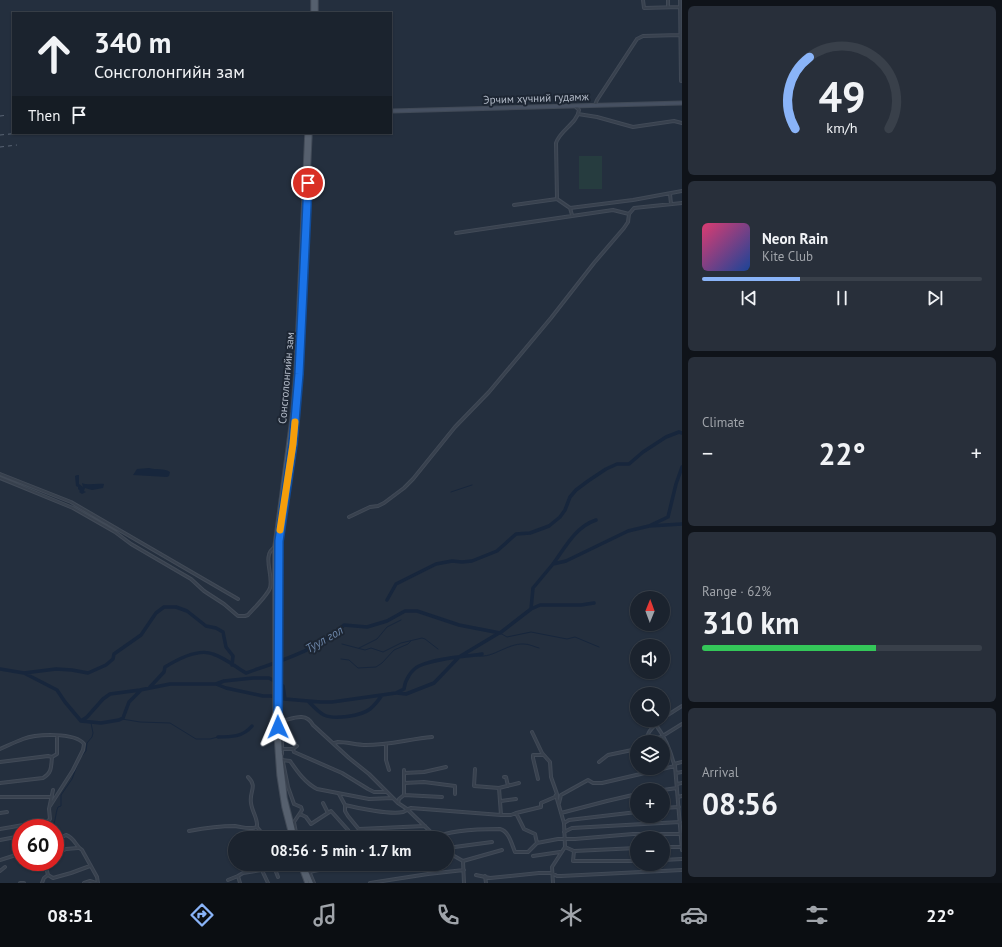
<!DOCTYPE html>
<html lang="en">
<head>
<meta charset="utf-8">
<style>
  body { margin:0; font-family:"PT Sans",sans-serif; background:#282f3a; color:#f1f3f6; height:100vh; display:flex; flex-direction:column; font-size:15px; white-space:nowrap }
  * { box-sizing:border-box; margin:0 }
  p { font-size:13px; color:#a0a4aa }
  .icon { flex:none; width:22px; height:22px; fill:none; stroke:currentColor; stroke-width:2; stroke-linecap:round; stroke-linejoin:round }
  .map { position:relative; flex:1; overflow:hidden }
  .drawer { display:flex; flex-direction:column; gap:6px; padding:6px; background:#0f1319; width:320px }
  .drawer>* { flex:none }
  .banner { position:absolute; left:12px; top:12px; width:380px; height:122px; border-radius:0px; box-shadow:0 1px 3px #0004,0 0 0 1px #39404a; background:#1b232e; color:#f1f3f6; overflow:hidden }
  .needle { width:26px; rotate:1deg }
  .fabs { position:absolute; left:630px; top:591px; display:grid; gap:8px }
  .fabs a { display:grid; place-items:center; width:40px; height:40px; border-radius:50%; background:#1b232e; box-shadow:0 1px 3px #0004,0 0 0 1px #39404a; font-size:20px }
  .speed { position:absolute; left:12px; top:819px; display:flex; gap:8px; font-size:20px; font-weight:700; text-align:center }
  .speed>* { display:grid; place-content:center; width:52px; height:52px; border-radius:50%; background:#1b232e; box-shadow:0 1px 3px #0004,0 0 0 1px #39404a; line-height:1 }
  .speed .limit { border:6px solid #d22; background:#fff; color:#111 }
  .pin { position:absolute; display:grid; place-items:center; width:34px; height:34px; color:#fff; margin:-17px; border:2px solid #fff; border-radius:50%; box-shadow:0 1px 4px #0007 }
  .me { position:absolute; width:44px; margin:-22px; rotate:359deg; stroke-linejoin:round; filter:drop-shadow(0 0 3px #0008) }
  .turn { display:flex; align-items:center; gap:14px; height:84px; padding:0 16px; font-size:18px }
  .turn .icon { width:52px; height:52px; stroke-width:2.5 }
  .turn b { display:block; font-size:28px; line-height:34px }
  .then { display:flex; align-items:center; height:38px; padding:0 16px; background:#0003; gap:8px; font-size:15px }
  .big { font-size:30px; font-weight:800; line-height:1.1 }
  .drawer .card { flex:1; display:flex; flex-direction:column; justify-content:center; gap:6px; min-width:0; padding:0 14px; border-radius:6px; background:#282f3a }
  .drawer .dial { align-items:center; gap:0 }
  .dial svg { height:104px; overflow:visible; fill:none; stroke:#39404a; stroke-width:7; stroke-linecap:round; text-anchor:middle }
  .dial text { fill:#f1f3f6; stroke:none }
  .song { display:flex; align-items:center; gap:12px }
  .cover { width:48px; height:48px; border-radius:6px; background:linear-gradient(135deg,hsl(340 70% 55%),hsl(220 70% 35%)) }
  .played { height:4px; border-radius:2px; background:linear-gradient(90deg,#8ab4f8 35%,#39404a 35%) }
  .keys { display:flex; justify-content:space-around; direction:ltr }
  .heat { display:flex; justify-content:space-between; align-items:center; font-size:22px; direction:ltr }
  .charge { height:6px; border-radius:3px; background:linear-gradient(90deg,#34c759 62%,#39404a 0) }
  .trip { position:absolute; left:228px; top:831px; width:226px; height:40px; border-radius:20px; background:#1b232e; box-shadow:0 1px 3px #0004,0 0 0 1px #39404a; font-weight:800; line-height:40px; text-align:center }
  .dock { display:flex; height:64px; justify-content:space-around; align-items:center; background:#0b0e12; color:#a0a4aa }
  .dock .icon { width:28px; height:28px }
  .dock .current { color:#8ab4f8 }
  .dock b { font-size:18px; color:#f1f3f6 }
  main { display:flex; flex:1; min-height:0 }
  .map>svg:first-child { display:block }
  .green { fill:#263c3f }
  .water { fill:#17263c }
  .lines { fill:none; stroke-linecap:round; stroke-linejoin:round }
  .stream { stroke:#17263c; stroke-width:1 }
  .river { stroke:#17263c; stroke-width:3.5 }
  .street-casing { stroke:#414a57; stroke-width:4 }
  .secondary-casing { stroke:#414a57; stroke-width:5 }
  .primary-casing { stroke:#414a57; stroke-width:5.5 }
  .street { stroke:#38414e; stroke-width:2 }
  .secondary { stroke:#465061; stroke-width:3 }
  .primary { stroke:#56606e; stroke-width:3.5 }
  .rail { stroke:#5a6575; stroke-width:1; stroke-dasharray:4 4; stroke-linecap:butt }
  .route-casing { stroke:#114b97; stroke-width:10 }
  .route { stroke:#1a73e8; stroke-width:7 }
  .slow { stroke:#f59e0b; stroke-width:7 }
  .labels { text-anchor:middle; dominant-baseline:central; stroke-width:4; stroke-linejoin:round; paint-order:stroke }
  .street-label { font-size:11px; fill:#b4bcc9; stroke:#1d2633 }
  .water-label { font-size:12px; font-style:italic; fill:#6d86a8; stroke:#1d2633 }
</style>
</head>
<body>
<main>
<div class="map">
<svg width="682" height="883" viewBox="0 0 682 883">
  <rect width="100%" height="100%" fill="#242f3e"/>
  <path class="green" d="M579 156H602V189H579Z"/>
  <path class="water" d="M149 468C155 470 165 468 170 472L169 476 167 477 133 475 137 469Z
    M77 475H79V484L83 487 82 483C89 486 96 483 104 484L103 488 92 490 85 488 84 491 86 492 82 494 79 492 80 491 78 489V487L76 486 75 476Z"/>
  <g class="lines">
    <path class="stream" d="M451 492 472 485
      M500 633 507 637 531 632 567 639 575 637 599 647
      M342 644 365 650 371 648 383 652 401 643 422 638 425 639 438 649
      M359 648 377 639 387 627 401 620
      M474 655C491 661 506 643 524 644 529 644 535 647 539 648
      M341 659 349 660 358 668 376 667 382 663 394 650 408 644 411 641
      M122 719 140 722 170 723 196 739H210L218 737
      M52 828C56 821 55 815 58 807L61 806V795L72 779 80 758 86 751 87 743 92 737 93 733 91 723"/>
    <path class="river" d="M651 525 668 517 676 484 682 467
      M553 564C565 548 575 527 596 520
      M387 600 396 584 436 564 452 561 462 562 472 561 497 551 516 534 530 533 549 526 560 517 565 510 570 497 576 490 588 481 606 469 617 464H629L643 452 666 437 679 432 682 433
      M531 609 540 605H581L594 603
      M0 669 24 673 57 690 65 702 81 721 87 717 103 699 110 694 140 690 170 684H216L224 681 253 678H269L283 686 285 699
      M24 673 56 669 72 670 88 673 106 665 113 659 114 654 141 635 156 613 164 607H176L187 611 206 626 216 628 223 632 226 647 233 656 232 665
      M216 684 226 688 263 696H271L285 699 320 702H332L396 693 404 689C405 680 411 670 419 666 437 658 463 657 482 654
      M150 687 164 672 165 667C178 659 198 648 213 654 225 658 236 667 246 673 277 662 321 649 344 625L367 627 387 621 405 611H417L459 625 500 633 531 609 533 588 553 564 566 561 628 531 649 526 682 524
      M397 693 406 694 434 683 459 657 499 633
      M308 701C313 706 318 712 324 715 334 720 361 716 370 709 375 705 378 701 382 695
      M81 721 101 723 119 720 123 718 129 702 140 691
      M218 737C231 737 243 737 252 726"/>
    <g class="street-casing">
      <path id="street" d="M643 0 644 8 680 7
        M680 0 681 81
        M668 7V0
        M595 105 597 100 637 39 643 36 680 35
        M578 114 597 117 633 127 674 121 682 123
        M670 194 671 204
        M514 205 557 199
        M570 208 633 200 682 191
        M572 215 570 208 557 199 556 143C560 130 577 124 579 110L576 107
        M456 233 613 210 629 214 634 208 682 203
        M0 474 71 502 238 599
        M0 478 73 508 115 532 131 544 191 579 204 591 224 604 238 616H245L248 615C254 608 267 596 270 588 274 575 261 555 275 547
        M349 517 370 507 378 506 384 503 404 488 413 479 455 427 489 392 551 318 594 263 624 228 628 222 629 214
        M663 718 682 706
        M656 725C665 737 670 749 674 764
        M532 732 542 753 550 762 551 777 557 794V799L564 823 565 847 552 867 553 883
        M647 741 661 737 682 724
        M648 742C644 733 655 726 660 720
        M334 743 338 742C347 742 357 745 366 745 388 745 410 739 432 737
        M386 744V760L389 770
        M0 749C7 746 15 742 23 739 36 734 75 732 84 744L83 750 73 770 50 806
        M282 749H293L294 752 342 773 368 789 374 792H387
        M293 749 297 746
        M282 754V721C294 718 306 712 313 725L349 758 369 774 398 803 407 809 437 838
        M282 760 290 761C297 771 305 783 317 789L369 799 393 798
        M0 762 48 756 52 757
        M283 762 288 787 294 804 301 807 302 810 294 822 297 838
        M599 762 608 755 637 749
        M675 766 682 850
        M475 769 474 786 499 788 501 815
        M404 773 424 772 446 767
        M676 773 682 772
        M248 777C258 787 249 791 251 803 252 812 258 818 257 827L261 832 263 838
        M504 777H506L508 786
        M538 779 533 758V755H543
        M0 783 43 778C52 773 51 767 52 757L57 754V736
        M404 783 424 782 455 786V794
        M677 784 682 783
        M499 788 519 783
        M663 790 677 788
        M339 794 345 805V811L348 816 366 838
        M404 795 442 797
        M0 797H51
        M678 797 682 796
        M501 801 516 799
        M323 803 328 813
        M398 803 399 799 404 795V770
        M559 803 561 795 588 780 593 783H602L675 766 674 764 682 762
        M345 805C357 808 391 815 403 812 406 811 408 809 411 808L501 815H511L516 813 524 829 535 834 537 843
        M663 808 679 807
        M0 813 7 812
        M516 813 541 807V803L555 797 556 795
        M561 813 607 801 637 794
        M300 814 306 817 311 824 331 811 348 830 352 838
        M46 823 50 819 49 809 53 790
        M564 823 569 820 637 812
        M0 829 35 823H46L44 828
        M359 829 425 826
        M189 831C205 828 219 826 235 826 243 827 249 830 257 827
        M564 832 572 828 680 822
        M64 836 66 835C75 838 75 846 82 850L97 877 98 883
        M434 838C449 830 483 829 500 829 509 831 512 845 515 852H528L537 843 558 839H575L633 834H682
        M0 840 21 836
        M565 847 574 851 637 848
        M663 847H682
        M447 848 492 842
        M574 851 573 861H637
        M447 852 463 861 464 883
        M55 854 66 849 78 848
        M533 856 560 852
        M0 860 16 855
        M663 860 682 859
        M463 861 502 850
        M46 862V867L48 875 53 878 71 873 90 866
        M259 864 268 883
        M273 864 278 877
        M306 864 314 883
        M0 871 5 867
        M309 872 348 864
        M476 875 490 878 539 873H552L557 876H561L682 870
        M485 876 486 883
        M228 880 238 876
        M20 883H24
        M42 883 44 878 48 875
        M84 883 90 881 96 883
        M240 883 238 876 243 873 262 870
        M370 883 428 874 464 870"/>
    </g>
    <g class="secondary-casing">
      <path id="secondary" d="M391 111 682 103"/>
    </g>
    <g class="primary-casing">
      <path id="primary" d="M313 13V0
        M316 13V0
        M292 838 284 807 279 775 275 717V547L293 412 296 374 307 133
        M295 838 285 798 280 752 278 715 279 541 293 444 299 374 310 133
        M300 864 307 883
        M303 864 311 883"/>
    </g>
    <use href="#street" class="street"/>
    <use href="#secondary" class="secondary"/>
    <use href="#primary" class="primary"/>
    <path class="rail" d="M0 116 8 115
      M0 135 20 133
      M0 147 17 145"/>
  </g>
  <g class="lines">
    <g class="route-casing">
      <path id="route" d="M278 727 279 541 293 444 299 374 308 183"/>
    </g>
    <use href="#route" class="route"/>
    <path class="slow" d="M280 530 293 444 295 422"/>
  </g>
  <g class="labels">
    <g class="street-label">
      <text transform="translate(536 98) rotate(-2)">Эрчим хүчний гудамж</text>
      <text transform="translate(286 378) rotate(-85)">Сонсголонгийн зам</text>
    </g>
    <g class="water-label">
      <text transform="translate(324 639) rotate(-30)">Туул гол</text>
    </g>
  </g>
</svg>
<div class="fabs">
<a><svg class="needle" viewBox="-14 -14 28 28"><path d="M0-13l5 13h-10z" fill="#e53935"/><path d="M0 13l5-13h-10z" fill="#a0a4aa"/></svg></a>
<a><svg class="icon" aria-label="sound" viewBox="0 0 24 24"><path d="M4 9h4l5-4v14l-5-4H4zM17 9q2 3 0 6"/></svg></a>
<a><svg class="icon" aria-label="search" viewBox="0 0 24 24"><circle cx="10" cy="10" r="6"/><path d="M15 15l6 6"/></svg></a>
<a><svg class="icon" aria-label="layers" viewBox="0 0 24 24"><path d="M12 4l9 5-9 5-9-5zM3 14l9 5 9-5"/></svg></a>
<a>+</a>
<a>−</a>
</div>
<div class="speed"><div class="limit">60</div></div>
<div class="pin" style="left:308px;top:183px;background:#d93025"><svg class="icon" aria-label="arrive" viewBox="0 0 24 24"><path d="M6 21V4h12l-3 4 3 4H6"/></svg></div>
<svg class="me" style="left:278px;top:727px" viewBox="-20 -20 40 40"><path d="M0-17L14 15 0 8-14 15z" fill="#1a73e8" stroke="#fff" stroke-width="4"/></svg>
<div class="trip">08:56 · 5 min · 1.7 km</div>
<div class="banner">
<div class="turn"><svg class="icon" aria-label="ahead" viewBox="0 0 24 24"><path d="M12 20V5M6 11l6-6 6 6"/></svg><div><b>340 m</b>Сонсголонгийн зам</div></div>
<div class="then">Then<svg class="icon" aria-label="arrive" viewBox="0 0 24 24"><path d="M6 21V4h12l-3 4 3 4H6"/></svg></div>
</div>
</div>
<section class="drawer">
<div class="card dial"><svg viewBox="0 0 100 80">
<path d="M14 69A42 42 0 1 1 86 69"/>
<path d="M14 69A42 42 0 0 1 25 14" stroke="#8ab4f8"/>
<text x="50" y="56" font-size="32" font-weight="700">49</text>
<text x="50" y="72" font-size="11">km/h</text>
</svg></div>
<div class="card">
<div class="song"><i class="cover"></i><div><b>Neon Rain</b><p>Kite Club</p></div></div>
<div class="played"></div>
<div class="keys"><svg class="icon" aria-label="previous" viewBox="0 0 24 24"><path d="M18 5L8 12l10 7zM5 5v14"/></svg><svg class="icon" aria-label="pause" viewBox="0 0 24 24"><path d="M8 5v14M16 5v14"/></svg><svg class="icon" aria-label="next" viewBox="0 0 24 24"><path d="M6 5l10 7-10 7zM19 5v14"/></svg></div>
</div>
<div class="card"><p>Climate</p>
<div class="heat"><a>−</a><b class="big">22°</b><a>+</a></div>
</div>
<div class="card"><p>Range · 62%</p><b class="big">310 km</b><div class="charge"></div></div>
<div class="card"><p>Arrival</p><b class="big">08:56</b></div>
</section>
</main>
<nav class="dock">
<b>08:51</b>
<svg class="icon current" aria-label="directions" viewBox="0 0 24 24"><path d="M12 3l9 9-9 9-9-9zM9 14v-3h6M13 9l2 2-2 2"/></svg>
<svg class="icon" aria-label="music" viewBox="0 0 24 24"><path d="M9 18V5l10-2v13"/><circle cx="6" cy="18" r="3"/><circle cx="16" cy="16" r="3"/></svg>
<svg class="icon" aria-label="phone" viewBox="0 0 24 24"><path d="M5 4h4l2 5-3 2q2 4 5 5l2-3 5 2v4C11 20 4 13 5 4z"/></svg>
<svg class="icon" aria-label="climate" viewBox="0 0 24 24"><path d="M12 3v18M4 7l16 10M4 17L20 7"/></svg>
<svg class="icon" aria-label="car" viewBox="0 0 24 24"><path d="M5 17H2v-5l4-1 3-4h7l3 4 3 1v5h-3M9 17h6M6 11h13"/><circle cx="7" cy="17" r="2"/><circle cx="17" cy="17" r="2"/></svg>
<svg class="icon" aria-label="filters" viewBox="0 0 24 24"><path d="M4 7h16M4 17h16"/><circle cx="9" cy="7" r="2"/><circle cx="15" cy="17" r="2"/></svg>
<b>22°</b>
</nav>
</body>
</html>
